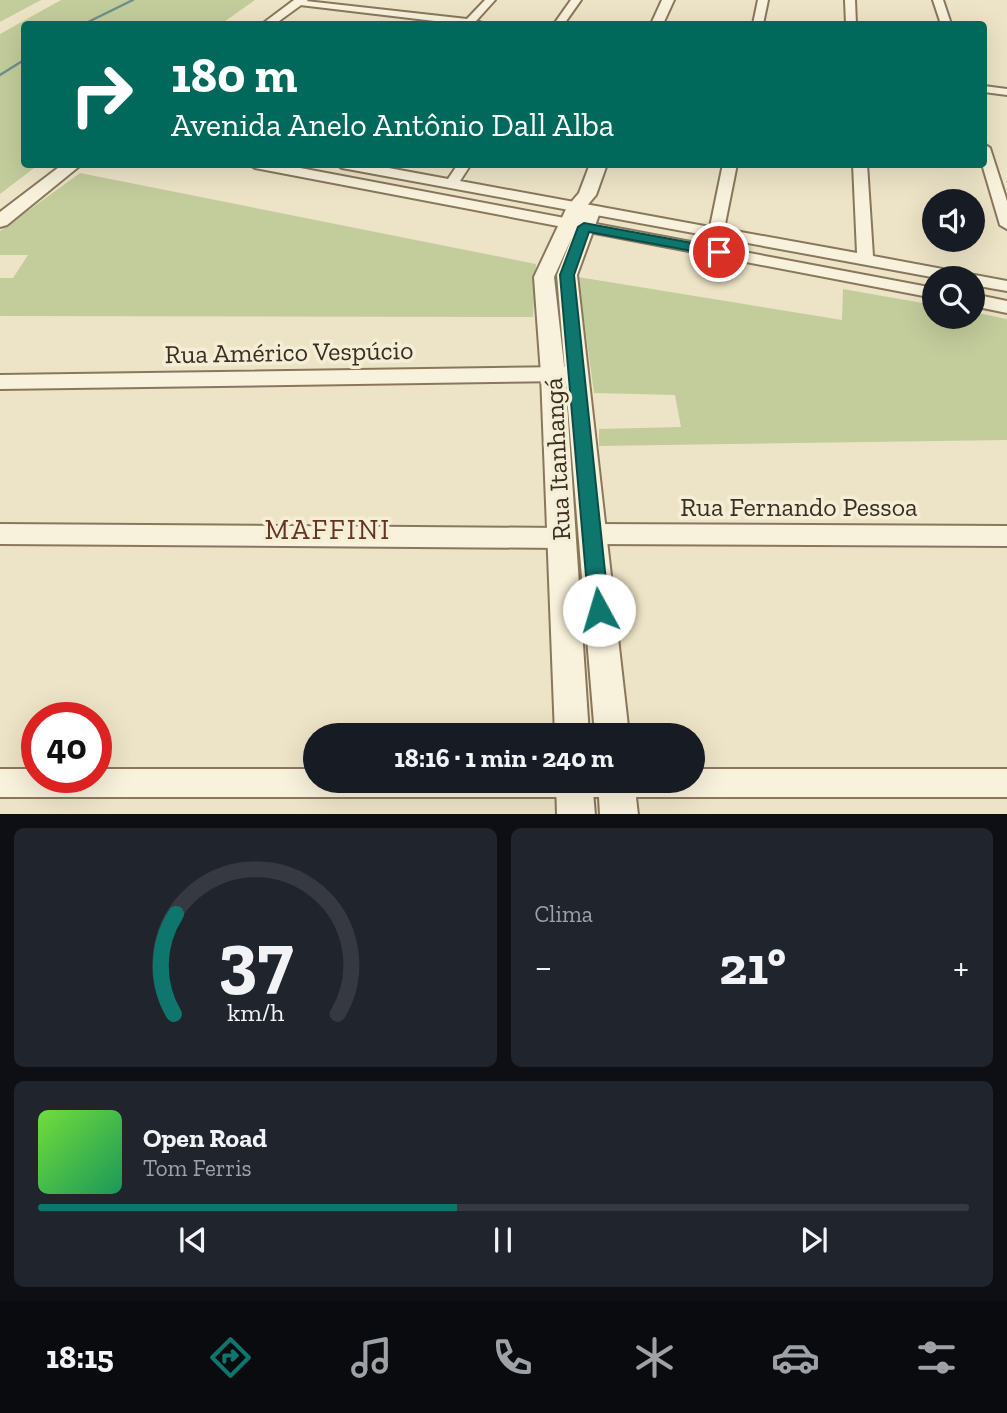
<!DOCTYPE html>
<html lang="pt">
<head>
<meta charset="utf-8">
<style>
  body { margin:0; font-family:"Zilla Slab",serif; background:#20242c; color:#f1f3f6; height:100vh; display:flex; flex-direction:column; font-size:26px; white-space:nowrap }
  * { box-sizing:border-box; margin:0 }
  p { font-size:23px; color:#9ea1a6 }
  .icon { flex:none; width:38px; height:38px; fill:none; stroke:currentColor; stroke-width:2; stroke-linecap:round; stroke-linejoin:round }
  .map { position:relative; height:814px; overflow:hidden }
  .sheet { display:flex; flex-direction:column; gap:14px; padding:14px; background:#0d0f14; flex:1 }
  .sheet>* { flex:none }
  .hud { position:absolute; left:21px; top:21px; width:966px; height:147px; border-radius:7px; box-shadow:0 7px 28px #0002; background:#00695c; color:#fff; overflow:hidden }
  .controls { position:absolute; left:922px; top:189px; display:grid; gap:14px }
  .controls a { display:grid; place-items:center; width:63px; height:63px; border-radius:50%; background:#171b24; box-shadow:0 7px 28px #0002; font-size:35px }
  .speed { position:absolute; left:21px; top:702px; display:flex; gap:14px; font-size:35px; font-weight:700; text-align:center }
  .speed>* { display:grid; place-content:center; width:91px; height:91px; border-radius:50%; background:#171b24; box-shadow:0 7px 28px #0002; line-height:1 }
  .speed .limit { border:10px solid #d22; background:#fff; color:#111 }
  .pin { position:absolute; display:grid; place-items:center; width:60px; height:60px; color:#fff; margin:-30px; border:4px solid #fff; border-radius:50%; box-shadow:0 2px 7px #0007 }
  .me { position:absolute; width:77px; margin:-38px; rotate:354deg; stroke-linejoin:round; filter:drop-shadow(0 0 5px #0008) }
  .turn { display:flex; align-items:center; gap:24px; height:147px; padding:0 35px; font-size:32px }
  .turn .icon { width:91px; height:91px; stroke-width:2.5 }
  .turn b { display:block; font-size:49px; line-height:60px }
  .big { font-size:52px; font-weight:800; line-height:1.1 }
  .sheet .card { flex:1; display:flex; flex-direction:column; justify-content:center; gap:10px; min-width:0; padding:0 24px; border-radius:10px; background:#20242c }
  .sheet .dial { align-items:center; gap:0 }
  .dial svg { height:182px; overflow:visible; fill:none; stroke:#363941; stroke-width:7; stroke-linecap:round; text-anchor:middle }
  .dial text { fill:#f1f3f6; stroke:none }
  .song { display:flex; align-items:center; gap:21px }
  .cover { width:84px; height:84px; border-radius:10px; background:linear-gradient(135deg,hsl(100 70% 55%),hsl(150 70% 35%)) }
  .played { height:7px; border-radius:4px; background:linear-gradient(90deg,#0f766e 45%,#363941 45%) }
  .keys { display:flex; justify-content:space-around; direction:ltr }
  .heat { display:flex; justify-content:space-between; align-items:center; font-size:38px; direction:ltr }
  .sheet .tiles { flex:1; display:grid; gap:14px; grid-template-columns:1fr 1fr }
  .card:last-child { grid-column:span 2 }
  .trip { position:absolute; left:303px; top:723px; width:402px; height:70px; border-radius:35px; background:#171b24; box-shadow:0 7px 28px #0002; font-weight:800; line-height:70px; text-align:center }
  .dock { display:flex; height:112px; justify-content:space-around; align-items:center; background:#090b0e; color:#9ea1a6 }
  .dock .icon { width:49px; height:49px }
  .dock .selected { color:#0f766e }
  .dock b { font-size:32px; color:#f1f3f6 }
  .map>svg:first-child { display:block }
  .green { fill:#c3cc9b }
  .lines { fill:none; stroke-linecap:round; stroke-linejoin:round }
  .stream { stroke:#6f908a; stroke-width:2.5 }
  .minor-casing { stroke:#89775d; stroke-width:4 }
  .tertiary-casing { stroke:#89775d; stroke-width:4 }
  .minor { fill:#f8f1db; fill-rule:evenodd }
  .tertiary { fill:#f8f1db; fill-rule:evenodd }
  .route { fill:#0f766e; stroke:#0a4d48; stroke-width:2 }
  .labels { text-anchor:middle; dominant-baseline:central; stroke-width:7; stroke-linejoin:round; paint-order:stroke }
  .street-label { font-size:26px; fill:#3a2e20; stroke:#f5eed7 }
  .neighbourhood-label { font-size:28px; letter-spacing:2px; fill:#653321; stroke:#f5eed7 }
</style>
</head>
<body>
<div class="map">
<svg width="1007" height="815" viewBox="0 0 1007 815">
  <rect width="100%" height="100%" fill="#ede4c7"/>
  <path class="green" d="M0 0H41L0 22Z
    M61 0H255L221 24H24V164L38 165 0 194V34Z
    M80 173 536 264 533 317 0 316V278H13L28 255H0V231Z
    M578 277 842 320 843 289 934 305V317H973V312L1007 319V440L599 446V429L681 427 675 395 594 393Z"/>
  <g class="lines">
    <path class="stream" d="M84 24 133 0
      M0 75 24 60"/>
    <g class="minor-casing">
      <path id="minor" d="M297 0 467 19 485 0H495L476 21 485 24H460L300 5 295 2Z
        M571 0H581L564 24H554Z
        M758 0H768L763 24H753Z
        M845 0H855L856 24H846Z
        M933 0H943L951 24H941Z
        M984 86 1007 89V95L984 92Z
        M984 144 990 148 1007 201V229L1000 225 982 164Z
        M249 164H279L934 288V298L255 168Z
        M336 164H367L448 179 458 164H471L460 181 710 227 723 164H737L724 229 857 253 853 164H867L873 256 1007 281V291L973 285V278H937L342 168Z
        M973 294 1007 301V313L973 306Z
        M567 367 574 369 576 374 574 379 567 381 0 389V375Z
        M0 524 562 528 570 531 573 538 570 545 562 548 0 544Z
        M591 524 1007 526V546L591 544 583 541 580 534 583 527Z
        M0 769H37V777H96V769H315V780H693V769H1007V797H0Z"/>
    </g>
    <g class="tertiary-casing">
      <path id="tertiary" d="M294 0H308L275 24H262Z
        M662 0H674L663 24H651Z
        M63 164H82L7 225 0 227V212Z
        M590 164H607L596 195 585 208H598L600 212 577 275 629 735H595L557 275 572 237 554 277 565 374 589 735H555L541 374 534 277 567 207 579 193Z
        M556 780H592L595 815H557Z
        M598 780H634L638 815H600Z"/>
    </g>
    <use href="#minor" class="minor"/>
    <use href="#tertiary" class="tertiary"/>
  </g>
  <path class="route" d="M584 223 719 248 725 252 719 256 589 232 574 275 609 610 606 616 599 619 592 616 589 610 560 275 578 227Z"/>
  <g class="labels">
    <g class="street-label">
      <text transform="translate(289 352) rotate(-1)">Rua Américo Vespúcio</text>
      <text transform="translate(557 459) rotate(-93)">Rua Itanhangá</text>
      <text x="799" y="507">Rua Fernando Pessoa</text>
    </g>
    <g class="neighbourhood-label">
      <text x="328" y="529">MAFFINI</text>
    </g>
  </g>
</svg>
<div class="controls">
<a><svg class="icon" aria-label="sound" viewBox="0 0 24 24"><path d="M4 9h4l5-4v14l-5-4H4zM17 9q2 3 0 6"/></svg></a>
<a><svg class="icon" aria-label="search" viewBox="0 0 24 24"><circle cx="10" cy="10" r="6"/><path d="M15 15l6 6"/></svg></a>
</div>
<div class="speed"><div class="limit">40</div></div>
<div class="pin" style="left:719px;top:252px;background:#d93025"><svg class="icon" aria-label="arrive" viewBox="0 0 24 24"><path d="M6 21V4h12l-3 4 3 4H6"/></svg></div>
<svg class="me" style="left:599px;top:610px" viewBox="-20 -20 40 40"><circle r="19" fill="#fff"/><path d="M0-13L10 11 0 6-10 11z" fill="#0f766e"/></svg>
<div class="trip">18:16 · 1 min · 240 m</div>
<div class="hud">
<div class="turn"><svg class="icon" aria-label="right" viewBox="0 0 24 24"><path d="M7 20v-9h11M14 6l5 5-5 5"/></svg><div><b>180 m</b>Avenida Anelo Antônio Dall Alba</div></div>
</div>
</div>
<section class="sheet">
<div class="tiles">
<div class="card dial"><svg viewBox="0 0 100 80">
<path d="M14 69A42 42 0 1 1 86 69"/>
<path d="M14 69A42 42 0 0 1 15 25" stroke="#0f766e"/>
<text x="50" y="56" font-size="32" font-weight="700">37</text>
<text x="50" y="72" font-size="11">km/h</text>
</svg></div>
<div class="card"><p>Clima</p>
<div class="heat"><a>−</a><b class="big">21°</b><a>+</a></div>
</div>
<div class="card">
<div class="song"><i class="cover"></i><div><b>Open Road</b><p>Tom Ferris</p></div></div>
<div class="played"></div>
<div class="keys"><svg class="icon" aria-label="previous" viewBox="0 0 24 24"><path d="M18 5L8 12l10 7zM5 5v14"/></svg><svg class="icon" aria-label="pause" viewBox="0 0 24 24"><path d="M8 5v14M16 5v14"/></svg><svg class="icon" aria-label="next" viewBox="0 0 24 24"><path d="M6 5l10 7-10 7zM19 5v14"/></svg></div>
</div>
</div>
</section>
<nav class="dock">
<b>18:15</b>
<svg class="icon selected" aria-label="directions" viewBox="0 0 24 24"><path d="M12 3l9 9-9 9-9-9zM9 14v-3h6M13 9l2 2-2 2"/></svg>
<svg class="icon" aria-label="music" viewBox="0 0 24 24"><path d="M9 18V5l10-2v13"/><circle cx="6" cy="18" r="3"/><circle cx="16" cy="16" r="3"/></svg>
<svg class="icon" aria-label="phone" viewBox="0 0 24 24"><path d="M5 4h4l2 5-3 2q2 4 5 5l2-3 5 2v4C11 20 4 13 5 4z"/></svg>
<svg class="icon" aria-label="climate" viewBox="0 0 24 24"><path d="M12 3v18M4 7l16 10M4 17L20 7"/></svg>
<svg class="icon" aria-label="car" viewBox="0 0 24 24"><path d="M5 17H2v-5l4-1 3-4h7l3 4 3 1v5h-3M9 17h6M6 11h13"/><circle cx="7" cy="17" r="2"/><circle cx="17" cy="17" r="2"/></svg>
<svg class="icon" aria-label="filters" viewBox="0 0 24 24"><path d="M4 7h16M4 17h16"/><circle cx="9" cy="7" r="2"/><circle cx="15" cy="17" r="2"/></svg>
</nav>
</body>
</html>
